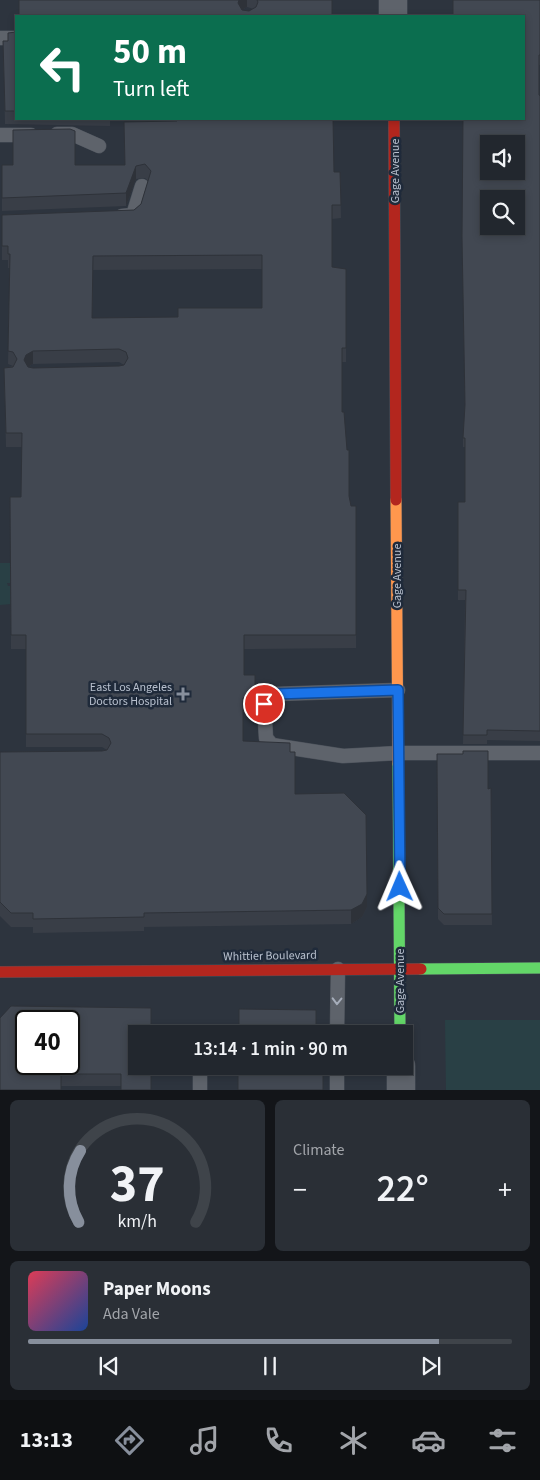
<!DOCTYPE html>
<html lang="en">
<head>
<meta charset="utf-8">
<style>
  body { margin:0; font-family:"Source Sans 3",sans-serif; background:#2a2f36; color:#f1f3f6; height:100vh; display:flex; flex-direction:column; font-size:19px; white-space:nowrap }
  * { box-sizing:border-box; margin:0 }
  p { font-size:16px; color:#a2a5aa }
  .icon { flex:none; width:28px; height:28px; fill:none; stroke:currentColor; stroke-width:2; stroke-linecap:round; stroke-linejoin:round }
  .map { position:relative; height:1090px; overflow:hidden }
  .side { display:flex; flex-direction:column; gap:10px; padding:10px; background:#131519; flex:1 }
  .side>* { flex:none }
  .guide { position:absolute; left:15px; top:15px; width:510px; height:105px; border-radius:0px; box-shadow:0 2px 8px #0003,0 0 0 1px #3f444a; background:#0b6e4f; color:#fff; overflow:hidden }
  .buttons { position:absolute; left:480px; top:135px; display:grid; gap:10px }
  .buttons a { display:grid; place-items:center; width:45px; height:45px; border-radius:0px; background:#22272e; box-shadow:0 2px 8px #0003,0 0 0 1px #3f444a; font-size:25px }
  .speed { position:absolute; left:15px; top:1010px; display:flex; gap:10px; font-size:25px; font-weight:700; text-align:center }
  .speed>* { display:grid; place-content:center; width:65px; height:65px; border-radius:50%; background:#22272e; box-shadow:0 2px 8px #0003,0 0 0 1px #3f444a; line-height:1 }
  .speed .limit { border:2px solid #111; border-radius:8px; background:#fff; color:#111 }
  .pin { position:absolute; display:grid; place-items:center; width:42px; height:42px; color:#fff; margin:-21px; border:2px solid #fff; border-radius:50%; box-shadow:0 1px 5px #0007 }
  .me { position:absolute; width:55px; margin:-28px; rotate:359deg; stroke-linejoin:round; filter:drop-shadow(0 0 4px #0008) }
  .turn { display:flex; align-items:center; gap:18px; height:105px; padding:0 15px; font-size:22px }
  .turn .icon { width:65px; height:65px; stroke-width:2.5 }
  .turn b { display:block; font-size:35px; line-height:42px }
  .big { font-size:38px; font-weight:600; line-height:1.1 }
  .side .card { flex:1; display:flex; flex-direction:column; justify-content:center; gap:8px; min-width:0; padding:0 18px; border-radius:8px; background:#2a2f36 }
  .side .dial { align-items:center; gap:0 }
  .dial svg { height:130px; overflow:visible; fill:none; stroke:#3f444a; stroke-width:7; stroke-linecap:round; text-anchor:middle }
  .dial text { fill:#f1f3f6; stroke:none }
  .song { display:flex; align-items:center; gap:15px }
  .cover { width:60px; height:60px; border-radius:8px; background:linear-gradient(135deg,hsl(350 70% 55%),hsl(220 70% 35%)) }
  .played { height:5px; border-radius:2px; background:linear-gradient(90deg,#878f9c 85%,#3f444a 85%) }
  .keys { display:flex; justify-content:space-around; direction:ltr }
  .heat { display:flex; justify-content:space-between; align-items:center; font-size:28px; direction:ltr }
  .side .tiles { flex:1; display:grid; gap:10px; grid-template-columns:1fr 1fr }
  .card:last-child { grid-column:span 2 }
  .trip { position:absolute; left:128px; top:1025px; width:285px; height:50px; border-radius:0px; background:#22272e; box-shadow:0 2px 8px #0003,0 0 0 1px #3f444a; font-weight:600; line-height:50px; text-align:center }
  .menu { display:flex; height:80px; justify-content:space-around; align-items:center; background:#0e1012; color:#a2a5aa }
  .menu .icon { width:35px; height:35px }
  .menu .current { color:#878f9c }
  .menu b { font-size:22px; color:#f1f3f6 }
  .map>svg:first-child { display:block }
  .green { fill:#294045 }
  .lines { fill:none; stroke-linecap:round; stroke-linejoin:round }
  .lane-casing { stroke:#4b515a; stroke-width:15 }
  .street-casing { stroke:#4b515a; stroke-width:29 }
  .fast-casing { stroke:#4b515a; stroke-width:12 }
  .slow-casing { stroke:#4b515a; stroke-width:12 }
  .jam-casing { stroke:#4b515a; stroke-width:12 }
  .lane { stroke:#5e636b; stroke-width:14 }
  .street { stroke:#5e636b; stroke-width:28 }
  .fast { stroke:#63d668; stroke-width:11 }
  .slow { stroke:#ff974d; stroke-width:11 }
  .jam { stroke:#b3261e; stroke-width:11 }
  .wall { fill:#393e47; fill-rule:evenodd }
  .shaded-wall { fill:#2e3239 }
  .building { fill:#424852; stroke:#2e3239; fill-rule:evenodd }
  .oneway { stroke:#a6adba }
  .route-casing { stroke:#114b97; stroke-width:12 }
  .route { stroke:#1a73e8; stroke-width:9 }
  .poi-dot { fill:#878f9c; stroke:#1f2a3a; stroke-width:2 }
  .labels { text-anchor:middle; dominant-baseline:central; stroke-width:5; stroke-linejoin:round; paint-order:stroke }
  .street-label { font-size:12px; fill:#b8c0ce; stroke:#1f2a3a }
  .poi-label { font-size:12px; fill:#b8c0ce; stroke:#1f2a3a; text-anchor:end }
</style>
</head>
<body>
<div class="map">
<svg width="540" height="1090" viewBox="0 0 540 1090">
  <rect width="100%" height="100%" fill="#2d343e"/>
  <path class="green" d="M0 563H11V583H7L8 586H11V604L0 605Z
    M445 1020H540V1090H446Z"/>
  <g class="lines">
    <g class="lane-casing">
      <path id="lane" d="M0 38H16
        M57 134H72L99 146
        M0 135H31
        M122 216 133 215 142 186
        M398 690 275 694 264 704 266 738 272 745 343 756 398 753H540
        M337 1034 338 969
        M337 1066V1090
        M200 1090V1066"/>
    </g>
    <g class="street-casing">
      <path id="street" d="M393 0V16
        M401 1066V1090"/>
    </g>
    <g class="fast-casing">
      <path id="fast" d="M398 764 400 1034
        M421 969 540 968"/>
    </g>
    <g class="slow-casing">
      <path id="slow" d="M396 500 398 764"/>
    </g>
    <g class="jam-casing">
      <path id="jam" d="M394 119 396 500
        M0 972 421 969"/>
    </g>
    <use href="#lane" class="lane"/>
    <use href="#street" class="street"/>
    <use href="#fast" class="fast"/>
    <use href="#slow" class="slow"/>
    <use href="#jam" class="jam"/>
  </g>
  <path class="wall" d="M19 0H332V16ZM247 7 254 9 249 11 242 10Z
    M453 0H540V65H539V95L540 96V741L487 740V744H463L465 600H458V502H465V447H463V438L524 16H453Z
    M16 32V119H110V126L5 124 3 41H8Z
    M177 121 334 172H340L341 218 332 219V267L346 269V362H342V412L349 496 351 506H356V648L244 649V675H255V712H243V741L290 752 295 794 367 907 362 917 351 924 144 927V931L33 933V927H11L0 916V752L102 751 107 750 102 747H26V649H11L10 497H21L22 447H6L4 368 13 366 8 364 10 268H8V260H2V215L134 210 141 204 148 181 145 178 136 179 126 206 2 211V165H125L124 122ZM262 269V308L178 317 92 318 93 270ZM119 362 124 365 119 366 33 368 28 367 33 364Z
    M437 754 488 789 491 788 492 925H444L438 919Z
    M151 1008 121 1086H61L0 1090Z"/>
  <path class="shaded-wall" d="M239 0H247V7L240 11 238 3Z
    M136 166V179L126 206V193Z
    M33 351V364L26 368 24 360 26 355Z
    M367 894V907L362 917 351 924V910Z"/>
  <path class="building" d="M19 0H239L238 3 242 10 249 11 256 7 258 2 257 0H332V16H19Z
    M453 0H540V55H539V95L540 96V731L487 730V735H463L466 590H458V502H465V438H463L465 405 462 237 463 119H524V16H462L461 15H453ZM489 144H516V171H489ZM489 199H516V226H489Z
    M16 32V111H5L3 41H8V33Z
    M177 119H333L334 172H340L341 205H332V267L346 269V348H342V412H344L347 450H349V496L351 506H356V635H244V675H255V698H243V741L290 743V752H295V794L344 793 366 815 367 894 362 904 351 910 144 913V917L33 919V913H11L0 902V752L102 751 107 750 111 743 109 738 102 734H26V635H11L10 497H21L22 433H6L4 368 13 367 17 359 13 352 8 351 10 254H8V246H2V215L134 210 141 204 151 171 145 164 136 166 126 193 2 198V165H13V130L70 129 75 131V165H125L124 122 177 121ZM262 255V308H178V317L92 318 93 256ZM119 349 126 352 128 358 124 365 119 366 33 368 28 367 24 360 26 355 33 351Z
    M463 751H488V789L491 788 492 914H444L438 908 437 754H463Z
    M11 1006 151 1008V1034H136V1066H151V1090H121V1074H61V1090H0V1018ZM26 1021H69V1064H26Z
    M239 1009 316 1010V1034H239Z
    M238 1066H323V1090H238Z"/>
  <defs><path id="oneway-chevron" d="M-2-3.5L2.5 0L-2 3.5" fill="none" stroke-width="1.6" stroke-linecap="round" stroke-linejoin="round" transform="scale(1.25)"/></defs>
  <use class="oneway" href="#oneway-chevron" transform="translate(337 1001) rotate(91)"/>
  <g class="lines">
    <g class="route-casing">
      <path id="route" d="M264 704 275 694 398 690 400 887"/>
    </g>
    <use href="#route" class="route"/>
  </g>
  <path class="poi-dot" d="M180.5 686.5h5v5h5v5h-5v5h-5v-5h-5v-5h5z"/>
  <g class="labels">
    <g class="street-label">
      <text transform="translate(395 171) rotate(-90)">Gage Avenue</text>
      <text transform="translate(397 576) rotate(-90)">Gage Avenue</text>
      <text transform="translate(270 956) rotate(-1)">Whittier Boulevard</text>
      <text transform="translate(400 981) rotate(-90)">Gage Avenue</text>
    </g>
    <g class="poi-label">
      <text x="172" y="687">East Los Angeles<tspan x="172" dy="14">Doctors Hospital</tspan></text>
    </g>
  </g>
</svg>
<div class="buttons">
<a><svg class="icon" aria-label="sound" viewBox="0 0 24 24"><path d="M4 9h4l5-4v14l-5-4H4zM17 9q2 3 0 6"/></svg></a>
<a><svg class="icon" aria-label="search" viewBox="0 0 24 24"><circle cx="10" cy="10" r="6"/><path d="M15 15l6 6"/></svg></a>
</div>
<div class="speed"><div class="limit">40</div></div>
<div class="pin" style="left:264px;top:704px;background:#d93025"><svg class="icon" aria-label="arrive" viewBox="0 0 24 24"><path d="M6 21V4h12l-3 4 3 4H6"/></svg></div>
<svg class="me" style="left:400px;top:887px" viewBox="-20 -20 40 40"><path d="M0-17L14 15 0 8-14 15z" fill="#1a73e8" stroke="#fff" stroke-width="4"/></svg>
<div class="trip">13:14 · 1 min · 90 m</div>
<div class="guide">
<div class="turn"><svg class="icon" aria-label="left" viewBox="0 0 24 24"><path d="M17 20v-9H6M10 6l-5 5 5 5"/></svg><div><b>50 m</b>Turn left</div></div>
</div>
</div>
<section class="side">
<div class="tiles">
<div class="card dial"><svg viewBox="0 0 100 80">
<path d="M14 69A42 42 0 1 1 86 69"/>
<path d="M14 69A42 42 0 0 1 15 25" stroke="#878f9c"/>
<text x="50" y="56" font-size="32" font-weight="700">37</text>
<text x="50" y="72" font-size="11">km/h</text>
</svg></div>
<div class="card"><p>Climate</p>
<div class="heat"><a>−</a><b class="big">22°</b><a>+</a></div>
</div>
<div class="card">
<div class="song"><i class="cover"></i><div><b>Paper Moons</b><p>Ada Vale</p></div></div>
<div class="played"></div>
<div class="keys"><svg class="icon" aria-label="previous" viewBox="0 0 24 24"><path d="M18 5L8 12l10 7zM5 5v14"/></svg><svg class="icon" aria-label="pause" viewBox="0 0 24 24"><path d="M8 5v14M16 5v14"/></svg><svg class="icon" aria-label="next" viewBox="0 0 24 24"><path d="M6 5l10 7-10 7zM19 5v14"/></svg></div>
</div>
</div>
</section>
<nav class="menu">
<b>13:13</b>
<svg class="icon current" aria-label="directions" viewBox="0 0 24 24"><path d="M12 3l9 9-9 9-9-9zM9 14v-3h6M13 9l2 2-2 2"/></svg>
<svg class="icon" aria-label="music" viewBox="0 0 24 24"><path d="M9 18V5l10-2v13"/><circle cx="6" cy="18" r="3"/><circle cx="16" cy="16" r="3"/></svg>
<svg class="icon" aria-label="phone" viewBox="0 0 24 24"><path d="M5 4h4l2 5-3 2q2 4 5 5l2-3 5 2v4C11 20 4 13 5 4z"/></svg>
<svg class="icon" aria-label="climate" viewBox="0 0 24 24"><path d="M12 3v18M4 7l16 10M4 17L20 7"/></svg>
<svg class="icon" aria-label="car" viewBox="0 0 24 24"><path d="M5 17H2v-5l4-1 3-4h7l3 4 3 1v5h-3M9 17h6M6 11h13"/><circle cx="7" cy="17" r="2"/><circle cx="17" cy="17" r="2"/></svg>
<svg class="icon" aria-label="filters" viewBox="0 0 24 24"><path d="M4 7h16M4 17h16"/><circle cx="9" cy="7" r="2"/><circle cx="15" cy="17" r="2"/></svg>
</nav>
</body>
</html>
